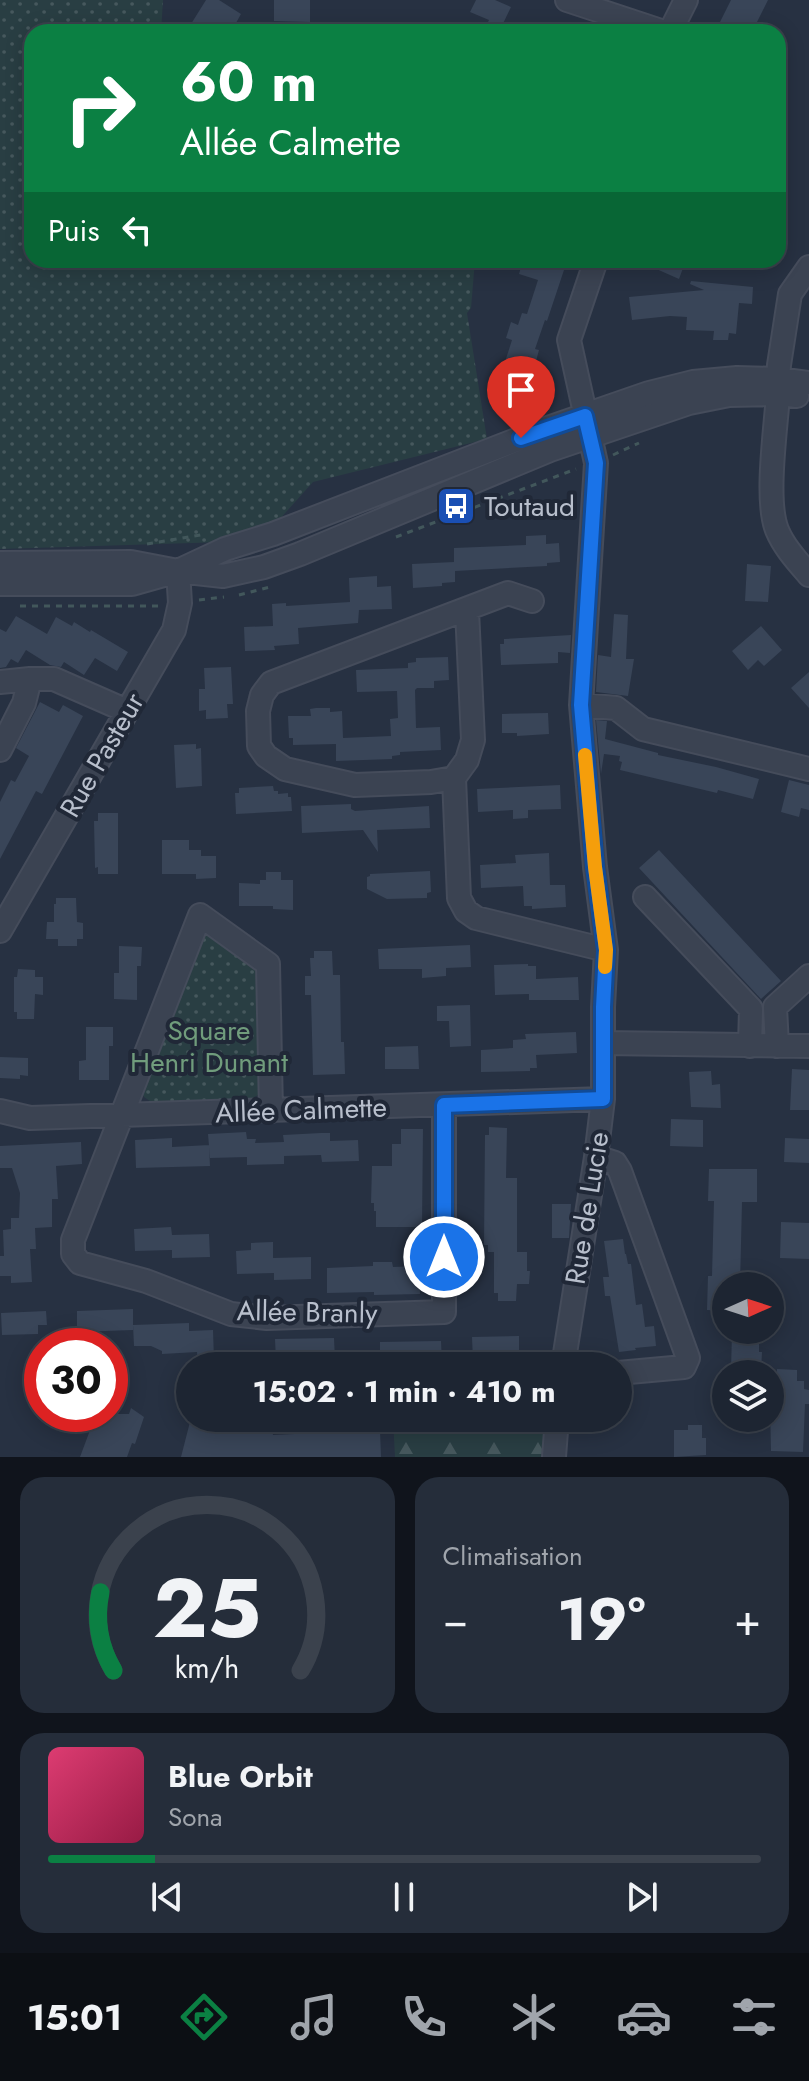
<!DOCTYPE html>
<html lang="fr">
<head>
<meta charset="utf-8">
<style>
  body { margin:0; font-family:Jost,sans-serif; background:#252d3a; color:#f1f3f6; height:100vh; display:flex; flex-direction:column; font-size:30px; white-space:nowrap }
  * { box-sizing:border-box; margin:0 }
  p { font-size:26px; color:#a0a5ac }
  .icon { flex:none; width:44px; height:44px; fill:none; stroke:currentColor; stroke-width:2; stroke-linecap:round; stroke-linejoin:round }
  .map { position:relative; height:1457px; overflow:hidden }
  .details { display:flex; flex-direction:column; gap:20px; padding:20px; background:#10141c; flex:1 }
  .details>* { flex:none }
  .guide { position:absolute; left:24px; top:24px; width:762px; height:244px; border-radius:24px; box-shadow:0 4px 20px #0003,0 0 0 2px #3b424d; background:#0b8043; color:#fff; overflow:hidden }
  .needle { width:52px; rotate:87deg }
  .fabs { position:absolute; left:712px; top:1272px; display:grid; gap:16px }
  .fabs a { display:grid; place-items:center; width:72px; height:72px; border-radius:50%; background:#1d2532; box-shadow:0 4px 20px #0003,0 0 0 2px #3b424d; font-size:40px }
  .speed { position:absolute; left:24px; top:1328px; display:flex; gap:16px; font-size:40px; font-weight:700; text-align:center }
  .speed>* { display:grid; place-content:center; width:104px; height:104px; border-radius:50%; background:#1d2532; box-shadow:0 4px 20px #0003,0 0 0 2px #3b424d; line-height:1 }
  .speed .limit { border:12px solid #d22; background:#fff; color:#111 }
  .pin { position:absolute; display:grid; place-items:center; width:68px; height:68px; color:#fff; margin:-82px -34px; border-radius:50% 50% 50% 0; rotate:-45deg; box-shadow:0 0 8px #0007 }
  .pin .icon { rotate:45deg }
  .me { position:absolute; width:88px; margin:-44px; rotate:0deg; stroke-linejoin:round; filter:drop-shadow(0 0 6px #0008) }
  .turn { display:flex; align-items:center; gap:28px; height:168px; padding:0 24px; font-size:36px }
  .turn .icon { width:104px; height:104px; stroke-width:2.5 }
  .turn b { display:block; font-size:56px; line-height:68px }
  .then { display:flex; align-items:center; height:76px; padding:0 24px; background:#0003; gap:16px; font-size:30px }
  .big { font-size:60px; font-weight:700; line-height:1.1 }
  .details .tile { flex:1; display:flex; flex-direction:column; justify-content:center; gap:12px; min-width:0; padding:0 28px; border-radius:24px; background:#252d3a }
  .details .dial { align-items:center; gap:0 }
  .dial svg { height:208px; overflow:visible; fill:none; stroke:#3b424d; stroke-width:7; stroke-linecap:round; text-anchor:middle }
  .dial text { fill:#f1f3f6; stroke:none }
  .song { display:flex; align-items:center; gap:24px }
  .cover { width:96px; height:96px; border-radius:12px; background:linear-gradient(135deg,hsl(340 70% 55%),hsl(340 70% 35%)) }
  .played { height:8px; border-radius:4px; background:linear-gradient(90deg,#0b8043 15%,#3b424d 15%) }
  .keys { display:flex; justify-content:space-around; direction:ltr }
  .heat { display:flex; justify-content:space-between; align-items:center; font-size:44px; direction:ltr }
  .details .tiles { flex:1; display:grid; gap:20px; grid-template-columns:1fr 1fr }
  .tile:last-child { grid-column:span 2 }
  .trip { position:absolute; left:176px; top:1352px; width:456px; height:80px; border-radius:40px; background:#1d2532; box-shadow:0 4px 20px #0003,0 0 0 2px #3b424d; font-weight:700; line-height:80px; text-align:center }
  .tabs { display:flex; height:128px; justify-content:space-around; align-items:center; background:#0c0f14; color:#a0a5ac }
  .tabs .icon { width:56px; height:56px }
  .tabs .active { color:#0b8043 }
  .tabs b { font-size:36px; color:#f1f3f6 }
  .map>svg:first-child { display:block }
  .green { fill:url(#green-dots) }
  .forest { fill:url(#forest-firs) }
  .building { fill:#394558 }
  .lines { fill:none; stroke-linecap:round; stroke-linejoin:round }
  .minor-casing { stroke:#454c5b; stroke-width:26 }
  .path { stroke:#42575b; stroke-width:3; stroke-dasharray:6 6; stroke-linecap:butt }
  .minor { stroke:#3b4352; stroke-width:22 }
  .route-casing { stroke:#114b97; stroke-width:20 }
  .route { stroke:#1a73e8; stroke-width:14 }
  .slow { stroke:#f59e0b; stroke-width:14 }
  .labels { text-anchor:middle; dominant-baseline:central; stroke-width:8; stroke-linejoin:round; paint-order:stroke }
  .poi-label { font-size:28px; fill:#b8bfcc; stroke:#202837; text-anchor:start }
  .street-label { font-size:28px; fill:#b8bfcc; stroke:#202837 }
  .park-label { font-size:28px; fill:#709c7c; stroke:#202837 }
</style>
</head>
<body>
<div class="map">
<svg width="809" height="1457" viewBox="0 0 809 1457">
  <defs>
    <pattern id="green-dots" width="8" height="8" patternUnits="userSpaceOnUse" patternTransform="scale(2)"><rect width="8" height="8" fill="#293e43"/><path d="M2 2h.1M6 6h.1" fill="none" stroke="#46585d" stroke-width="1.8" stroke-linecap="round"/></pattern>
    <pattern id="forest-firs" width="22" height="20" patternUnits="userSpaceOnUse" patternTransform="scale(2)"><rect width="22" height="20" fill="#293e43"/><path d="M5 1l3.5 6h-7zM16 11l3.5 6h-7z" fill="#46585d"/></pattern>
  </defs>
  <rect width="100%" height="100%" fill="#273142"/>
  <path class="green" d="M0 0H163L161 32H32V260H475L471 308 467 313 487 439 313 482 260 541 0 549Z
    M206 931 259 970 262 1086 258 1095 249 1101 153 1103 144 1097 141 1091 199 935Z"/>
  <path class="forest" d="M393 1418H545L542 1457H395Z"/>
  <path class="building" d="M206 0H219L241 14 231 32H186Z
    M274 0H310V22L274 21Z
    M476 0H495L511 7 499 32H483L489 20 470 12Z
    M731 0H768L752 32H726L729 27 720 22Z
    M523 260H532L564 270 547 321 545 320 535 349 539 350 535 365 532 364 530 370 506 375 504 365 512 340 506 338 511 322 518 325 522 313 527 314 538 280 519 274Z
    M636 260H686L679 279Z
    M691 281 753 287 752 304 739 303 736 334 729 333 728 340H713L714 331 686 330 687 317 670 316 632 320 629 297 704 290 690 284Z
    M546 535V544L559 543 560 562 547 563V566L455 571V582L442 583V586L413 588 412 564 454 562V548L526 545V536Z
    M747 564 771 566 768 602 745 601Z
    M377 576V587L391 586 392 609 359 610 358 623 298 628 299 644 274 646 275 650 245 651 244 627 273 626 272 604 286 603V606L350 602 349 578Z
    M614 614 628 615 626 659H634L628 696 596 692 598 655 611 657Z
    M16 616 47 634 56 617 72 626 74 622 90 632 91 630 128 652 117 671 95 658 84 675 64 662 61 667 50 665 26 650 18 663 11 659 6 667 0 668V629L6 632Z
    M761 626 782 650 764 666 758 660 748 670 732 651Z
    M571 635 570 653 558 652V663L501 665 500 644H504V639Z
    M448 657 449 680 434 681V688H417L415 690 416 728 440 727 441 750 400 752V755L392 756V759L336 761V744L293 745V738H289L288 716H311L310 709 316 708H330V712L342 711 343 738 391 736 390 719 398 718 397 691 357 692 356 670 408 668V663L416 662V658Z
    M231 667 233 704H227L228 718 206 719V710L199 711V689H205L204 668Z
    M809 672V708L791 688Z
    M40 702 59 712 63 705 83 716 42 794 36 791 0 859V802L11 780 15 782 29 756 16 748Z
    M548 713 549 734 517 736V733H502V714Z
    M596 720 607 721 605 739 658 753V755L716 767 759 779 753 799 718 790 717 793 620 770 622 762 619 761 620 756 604 754 601 774Z
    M196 744V749L201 748 202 786 176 788 174 745Z
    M789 780 809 785V810L801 808 799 817 781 812Z
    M560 785 561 809 528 810V818L513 819V810L478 812 477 789Z
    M273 786 274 791H278V794L288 793V797H291L292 811 236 814 235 793H239V788Z
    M351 804V809L355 811 429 806 430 828 377 830 378 852 363 830 302 833 301 806Z
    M98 813H118V874H98V867L95 868 94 821H98Z
    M162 840H189V850H201V856H216V878L196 879V874H162Z
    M659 850 781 981 761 999 639 868Z
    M549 853 550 885H565L566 907 532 909V906H524L523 886 481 888 480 865 516 863 515 855Z
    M430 871 431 892 427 893V898L387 899 367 889V877L370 876V874Z
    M266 872H281V880H293V910L273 909V906H239V883L260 884V880H266Z
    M56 898H76L77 922 83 923V939H77V946H58V939H46L47 922H54V904H56Z
    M470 945 471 967 446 968V976L422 978V969H379L378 949Z
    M119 946 142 947 141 966H137V1000L114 999V973H119Z
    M314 951H332L333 975H340L341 1042H344L345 1074 313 1075 311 995H305V976H311L310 958H314Z
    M528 964V966H536V979L578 977 579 1000H529V994L495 995 494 965Z
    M18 969 35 970V977H43V995L35 994 34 1019H17V1012H14V977H17Z
    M470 1005 471 1046 450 1047 449 1021H437V1006Z
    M86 1027H113V1046H109V1080H79V1061L86 1060Z
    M576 1032 577 1053 536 1055 537 1068H530V1071L481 1072V1050L513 1048V1040L526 1039 525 1034Z
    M418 1046 419 1069H385V1047Z
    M0 1057 28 1058V1076L20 1075V1079L0 1078Z
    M792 1069 809 1070V1110H790Z
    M711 1071 712 1085 720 1084 721 1108 691 1107 689 1072Z
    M671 1119 703 1120V1147L670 1146Z
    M489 1127 507 1128 506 1178H517V1252H527V1271H530L529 1284H517L516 1301H498V1293H494V1252H488V1245H484L485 1135H489Z
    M401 1129H423L422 1227H376V1211H374V1203H371L372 1166H392V1144H401Z
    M246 1132 247 1139H256L255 1143 284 1142 283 1135 321 1133H330V1141L358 1140 359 1161 322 1162 321 1155 284 1156V1164L247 1165V1157L210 1158 208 1134Z
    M172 1138V1147L209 1145 210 1166 136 1168 135 1140Z
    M785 1138 809 1139V1163L784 1162Z
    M81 1142 82 1164 56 1166 58 1199H52V1227L35 1228 36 1249H30L32 1282 11 1283V1276H0V1256H4L3 1230 11 1229V1218H19L20 1193 12 1168H0V1146Z
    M709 1169H757V1202H742L740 1286H726V1311L707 1310 708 1276H712L714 1201H708Z
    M552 1204H571L569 1238H552Z
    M781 1222 809 1223V1259L780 1258Z
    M171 1227 172 1235 209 1234 210 1257 172 1258V1250L135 1251 134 1229Z
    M623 1239 625 1254H626L628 1264H631L636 1305 642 1304 645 1327 654 1326 656 1346 635 1348 636 1350 619 1352 610 1296H605L603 1277H609L604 1241Z
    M273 1242V1258L311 1257V1279L274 1280V1273L237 1274 236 1251 251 1250V1243Z
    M373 1262H392L393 1267 419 1266 420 1294 374 1295V1292L327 1293V1268L373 1266Z
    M133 1309V1330L77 1332V1311Z
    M46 1311 47 1325H38V1334L2 1335 1 1313Z
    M189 1323V1331L213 1330 214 1359 209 1362 198 1363 197 1352 162 1354V1351L151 1346H134L133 1325Z
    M732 1332 759 1333V1352H762L761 1371 731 1370Z
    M519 1336V1361H512V1366H498V1361H473L472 1337Z
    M334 1338 335 1359 276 1361 275 1339Z
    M441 1341 442 1363H380V1342Z
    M777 1369 797 1370V1381H804V1389L809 1390V1404H805L803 1452 771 1451 770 1403H776Z
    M131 1408 144 1417 135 1444 132 1443 127 1457H80L96 1414H129Z
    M191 1418H271L273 1435 380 1430 381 1457H181Z
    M688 1425H702V1438H706V1455L674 1457V1430H688Z"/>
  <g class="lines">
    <g class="minor-casing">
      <path id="minor" d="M567 0 664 32
        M670 32 686 0
        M778 379 779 365 790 294 809 267
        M778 394C776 428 765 500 777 530 784 547 797 561 809 575
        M0 563 131 562 178 571 223 576 264 567 300 554 550 450 689 403 729 395 778 394 797 396
        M0 584H132L178 571 225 549 273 534 542 430 649 393 693 382 737 378 778 379 809 383
        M467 610 473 740 467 760 454 778 431 782 355 785 285 769 266 756 259 746 258 711 262 695 271 683 508 593 532 601
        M0 682 30 679H54L127 711
        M581 705 616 708 643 729 809 769
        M0 750 24 703 30 679
        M454 778 459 898 466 911 476 918 606 950
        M645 897 751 1009 750 1046
        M0 931 174 630 180 603 178 571
        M604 1043 809 1046
        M777 1046 775 1007 809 976
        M0 1111 30 1118 603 1099
        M271 1111 268 964 200 915 73 1240V1254L80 1263 146 1281 231 1314 267 1318 444 1312V1105
        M596 1157 615 1163 620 1171 688 1358 684 1367 618 1373
        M563 1366 596 1157 603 1099V1007L606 950 595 867 581 705 596 463 569 340 596 260
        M554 1457 557 1418"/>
    </g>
    <path class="path" d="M521 415 536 409
      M613 455 639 443
      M396 537 576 469
      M147 544 206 534
      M239 595 270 587
      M199 600 224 597
      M20 606H160"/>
    <use href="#minor" class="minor"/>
  </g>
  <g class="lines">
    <g class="route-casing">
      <path id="route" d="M444 1257V1105L603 1099V1007L606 950 595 867 581 705 596 463 585 416 521 438"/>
    </g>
    <use href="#route" class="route"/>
    <path class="slow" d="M585 755 595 867 606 950 605 967"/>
  </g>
  <defs>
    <g id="bus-square" transform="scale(2)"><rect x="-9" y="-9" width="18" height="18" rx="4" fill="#1a4fb4" stroke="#202837"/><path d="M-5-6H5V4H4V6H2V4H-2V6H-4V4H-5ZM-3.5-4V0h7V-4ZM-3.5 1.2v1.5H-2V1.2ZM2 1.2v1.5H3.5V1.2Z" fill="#fff"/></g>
  </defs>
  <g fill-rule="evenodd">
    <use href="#bus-square" x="456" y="506"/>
  </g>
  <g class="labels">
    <g class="poi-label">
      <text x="484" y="506">Toutaud</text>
    </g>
    <g class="street-label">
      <text transform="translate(102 755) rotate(-60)">Rue Pasteur</text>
      <text transform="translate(301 1110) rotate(-2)">Allée Calmette</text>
      <text transform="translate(587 1208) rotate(-81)">Rue de Lucie</text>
      <text transform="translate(307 1312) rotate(1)">Allée Branly</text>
    </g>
    <g class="park-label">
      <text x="209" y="1030">Square<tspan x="209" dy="32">Henri Dunant</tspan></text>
    </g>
  </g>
</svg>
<div class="fabs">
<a><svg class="needle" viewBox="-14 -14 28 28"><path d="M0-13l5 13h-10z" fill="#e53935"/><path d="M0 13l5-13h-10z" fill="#a0a5ac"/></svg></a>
<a><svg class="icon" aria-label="layers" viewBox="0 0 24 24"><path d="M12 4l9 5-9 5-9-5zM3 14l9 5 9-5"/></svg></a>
</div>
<div class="speed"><div class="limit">30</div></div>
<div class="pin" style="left:521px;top:438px;background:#d93025"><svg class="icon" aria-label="arrive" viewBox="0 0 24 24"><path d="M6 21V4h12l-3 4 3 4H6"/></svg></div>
<svg class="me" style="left:444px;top:1257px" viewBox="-20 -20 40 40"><circle r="17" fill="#1a73e8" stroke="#fff" stroke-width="3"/><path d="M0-11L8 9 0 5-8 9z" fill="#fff"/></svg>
<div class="trip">15:02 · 1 min · 410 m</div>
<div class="guide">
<div class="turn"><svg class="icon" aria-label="right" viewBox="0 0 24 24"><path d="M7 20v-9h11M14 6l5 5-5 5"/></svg><div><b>60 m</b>Allée Calmette</div></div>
<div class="then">Puis<svg class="icon" aria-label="left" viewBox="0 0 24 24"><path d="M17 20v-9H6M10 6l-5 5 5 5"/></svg></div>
</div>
</div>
<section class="details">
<div class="tiles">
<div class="tile dial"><svg viewBox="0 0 100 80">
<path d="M14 69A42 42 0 1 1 86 69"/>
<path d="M14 69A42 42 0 0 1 9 39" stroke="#0b8043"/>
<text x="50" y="56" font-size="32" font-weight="700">25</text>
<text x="50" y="72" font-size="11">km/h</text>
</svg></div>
<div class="tile"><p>Climatisation</p>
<div class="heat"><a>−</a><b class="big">19°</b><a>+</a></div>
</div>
<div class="tile">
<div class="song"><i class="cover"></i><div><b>Blue Orbit</b><p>Sona</p></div></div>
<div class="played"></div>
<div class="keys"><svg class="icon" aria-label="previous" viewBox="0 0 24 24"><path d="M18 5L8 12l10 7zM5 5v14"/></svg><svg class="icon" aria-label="pause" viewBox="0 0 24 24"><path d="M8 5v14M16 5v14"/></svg><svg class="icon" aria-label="next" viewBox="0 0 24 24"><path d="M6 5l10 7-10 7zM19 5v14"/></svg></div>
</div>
</div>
</section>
<nav class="tabs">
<b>15:01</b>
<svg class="icon active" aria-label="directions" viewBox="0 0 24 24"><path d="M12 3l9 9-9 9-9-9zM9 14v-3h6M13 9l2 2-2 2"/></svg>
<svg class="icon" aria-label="music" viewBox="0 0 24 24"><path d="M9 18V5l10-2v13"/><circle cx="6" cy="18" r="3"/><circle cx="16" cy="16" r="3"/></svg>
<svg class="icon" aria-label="phone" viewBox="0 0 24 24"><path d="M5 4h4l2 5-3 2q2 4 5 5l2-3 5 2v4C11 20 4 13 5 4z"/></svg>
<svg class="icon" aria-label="climate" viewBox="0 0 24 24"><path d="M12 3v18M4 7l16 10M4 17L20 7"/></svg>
<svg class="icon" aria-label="car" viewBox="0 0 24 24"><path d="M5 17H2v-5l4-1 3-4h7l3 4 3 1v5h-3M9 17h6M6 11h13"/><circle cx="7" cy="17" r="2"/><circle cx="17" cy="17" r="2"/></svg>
<svg class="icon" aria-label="filters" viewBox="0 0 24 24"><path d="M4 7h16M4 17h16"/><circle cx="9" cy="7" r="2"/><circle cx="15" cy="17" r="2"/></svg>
</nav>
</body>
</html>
